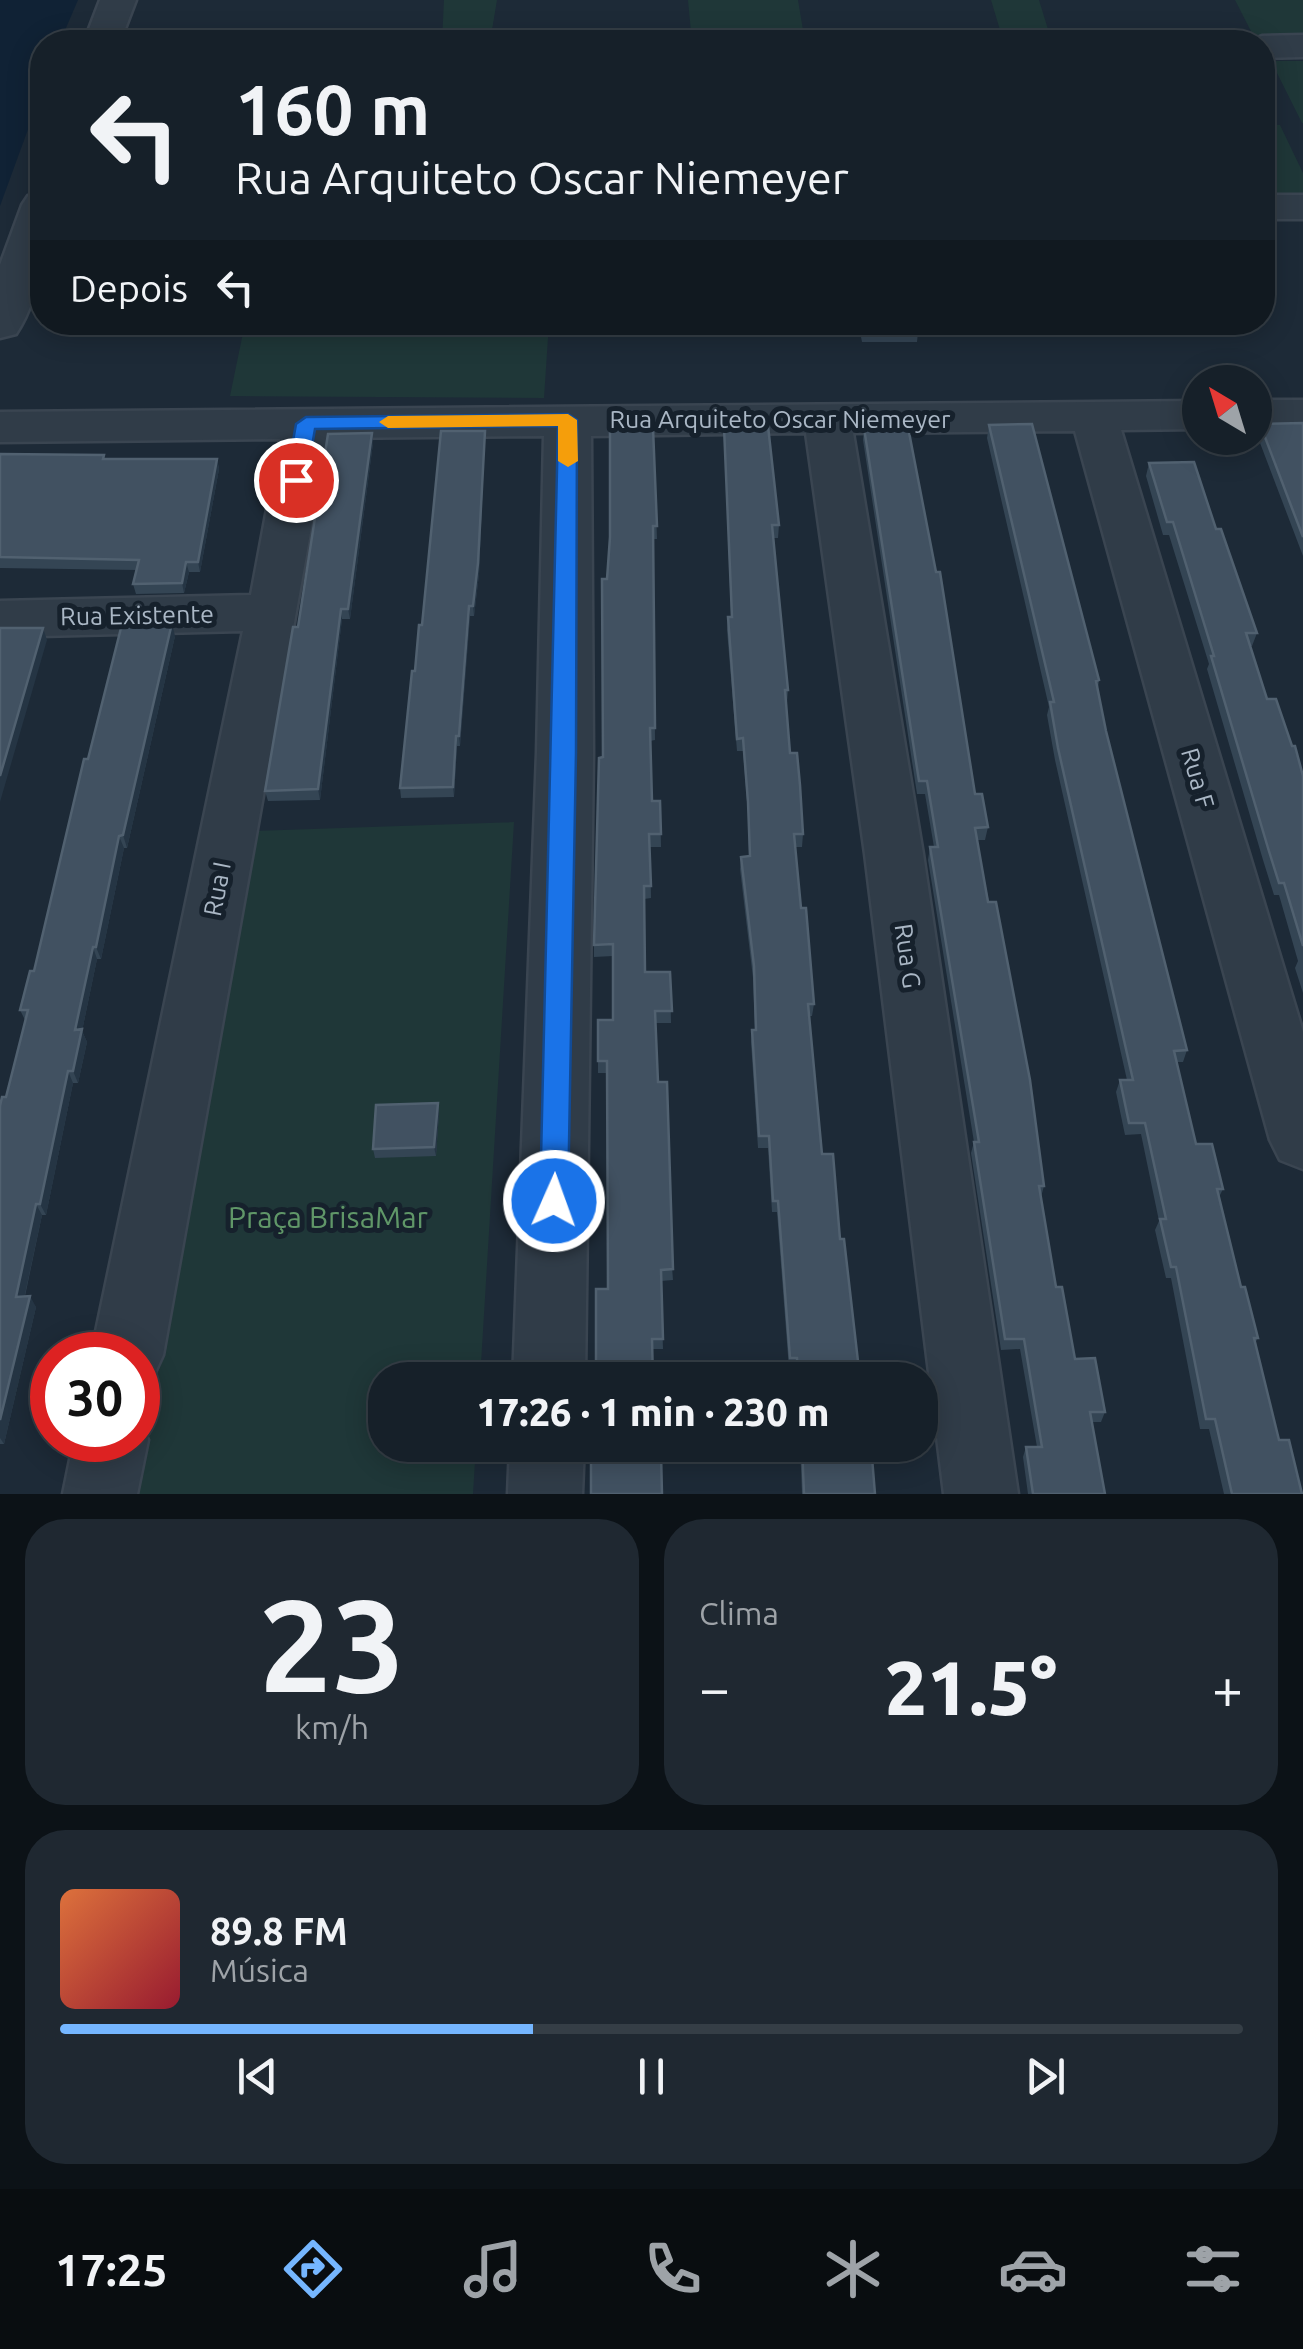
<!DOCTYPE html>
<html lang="pt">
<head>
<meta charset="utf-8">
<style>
  body { margin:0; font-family:Ubuntu,sans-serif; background:#1f2831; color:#f1f3f6; height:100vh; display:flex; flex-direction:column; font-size:38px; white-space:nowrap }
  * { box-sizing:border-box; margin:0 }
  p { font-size:32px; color:#9ea3a8 }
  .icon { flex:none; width:55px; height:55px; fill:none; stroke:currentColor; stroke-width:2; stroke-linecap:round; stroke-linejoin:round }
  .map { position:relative; height:1494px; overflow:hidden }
  .sheet { display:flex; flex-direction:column; gap:25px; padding:25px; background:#0c1217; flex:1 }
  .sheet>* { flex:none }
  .hud { position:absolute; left:30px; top:30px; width:1245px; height:305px; border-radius:40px; box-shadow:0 5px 25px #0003,0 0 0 2px #353e46; background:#162029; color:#f1f3f6; overflow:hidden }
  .needle { width:65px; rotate:322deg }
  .buttons { position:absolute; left:1182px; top:365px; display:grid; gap:20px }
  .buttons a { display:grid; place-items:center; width:90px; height:90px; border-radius:50%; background:#162029; box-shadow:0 5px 25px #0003,0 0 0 2px #353e46; font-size:50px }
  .speed { position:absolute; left:30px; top:1332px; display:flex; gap:20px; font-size:50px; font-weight:700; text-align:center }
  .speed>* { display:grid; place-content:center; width:130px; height:130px; border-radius:50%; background:#162029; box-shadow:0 5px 25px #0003,0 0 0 2px #353e46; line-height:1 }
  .speed .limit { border:15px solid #d22; background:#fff; color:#111 }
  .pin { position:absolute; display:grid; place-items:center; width:85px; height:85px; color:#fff; margin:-42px; border:5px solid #fff; border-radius:50%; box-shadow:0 2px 10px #0007 }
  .me { position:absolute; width:110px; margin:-55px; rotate:2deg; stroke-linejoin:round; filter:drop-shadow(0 0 8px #0008) }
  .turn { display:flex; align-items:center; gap:35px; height:210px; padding:0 40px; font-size:45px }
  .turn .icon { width:130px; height:130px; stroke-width:2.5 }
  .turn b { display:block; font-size:70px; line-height:85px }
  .then { display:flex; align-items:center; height:95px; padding:0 40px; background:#0003; gap:20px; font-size:38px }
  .big { font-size:75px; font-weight:800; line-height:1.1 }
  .sheet .tile { flex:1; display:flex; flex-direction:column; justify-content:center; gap:15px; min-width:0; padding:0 35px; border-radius:40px; background:#1f2831 }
  .sheet .dial { align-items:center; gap:0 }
  .dial b { font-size:130px; line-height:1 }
  .song { display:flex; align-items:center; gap:30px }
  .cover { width:120px; height:120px; border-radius:15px; background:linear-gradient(135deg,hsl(20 70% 55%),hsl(350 70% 35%)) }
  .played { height:10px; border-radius:5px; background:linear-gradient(90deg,#75b6ff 40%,#353e46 40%) }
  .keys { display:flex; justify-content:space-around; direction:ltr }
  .heat { display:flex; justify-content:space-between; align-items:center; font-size:55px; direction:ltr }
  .sheet .tiles { flex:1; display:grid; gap:25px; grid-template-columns:1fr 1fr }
  .tile:last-child { grid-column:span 2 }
  .trip { position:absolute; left:368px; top:1362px; width:570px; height:100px; border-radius:40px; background:#162029; box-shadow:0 5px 25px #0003,0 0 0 2px #353e46; font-weight:800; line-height:100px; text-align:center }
  .tabs { display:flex; height:160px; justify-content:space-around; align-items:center; background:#090d10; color:#9ea3a8 }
  .tabs .icon { width:70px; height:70px }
  .tabs .active { color:#75b6ff }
  .tabs b { font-size:45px; color:#f1f3f6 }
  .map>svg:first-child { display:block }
  .green { fill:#1f3738 }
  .water { fill:#102235 }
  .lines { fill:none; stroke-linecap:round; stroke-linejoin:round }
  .minor-casing { stroke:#3a4551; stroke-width:5 }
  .minor { fill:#303c48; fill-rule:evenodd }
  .wall { fill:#344554 }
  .shaded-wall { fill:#253544 }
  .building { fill:#415161; stroke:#516170; stroke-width:2.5 }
  .route { fill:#1a73e8; stroke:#114b97; stroke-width:2.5 }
  .slow { fill:#f59e0b }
  .labels { text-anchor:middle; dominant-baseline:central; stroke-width:10; stroke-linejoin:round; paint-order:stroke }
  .street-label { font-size:25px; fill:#aab7c5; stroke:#16212c }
  .near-park-label { font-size:30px; fill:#609768; stroke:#16212c }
</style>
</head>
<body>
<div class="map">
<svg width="1303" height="1494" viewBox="0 0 1303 1494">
  <rect width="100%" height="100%" fill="#1d2a37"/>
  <path class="green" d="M444 0H497L490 42H442Z
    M688 0H798L805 42H692Z
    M991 0H1039L1051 39 1003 40Z
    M1235 0H1303V41H1256Z
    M1271 61H1303V123H1302Z
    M1263 125H1280L1303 173V193H1263Z
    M245 323H549L544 398 230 396Z
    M514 822 480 1380H385V1445H476L473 1494H119L138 1440V1379L228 832Z"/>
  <path class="water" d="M0 0H78L60 42H42V91L0 206Z"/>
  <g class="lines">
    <g class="minor-casing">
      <path id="minor" d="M100 0H136L120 42H84Z
        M1303 35V57L1262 58V42H1247L1262 36Z
        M42 193C45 239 43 294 16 334L0 338V265L22 205 28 196Z
        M1262 195H1303V219H1262Z
        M1255 400H1303V428H1255Z
        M1200 401V429L1121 430 1303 1032V1169L1280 1160 1270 1140 1075 431 853 433 923 854 1018 1494H944L865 854 806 433 591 436 593 753 585 1380H513L537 753 544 436 327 438 163 1355 152 1379 138 1385V1355H91L243 631 0 637V601L251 595 280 439 0 442V412Z
        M138 1416 148 1440 137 1494H63L74 1440H138Z
        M510 1445H584L582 1494H508Z"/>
    </g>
    <use href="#minor" class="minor"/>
  </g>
  <path class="wall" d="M858 322H919L917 342H862Z
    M1303 423V556L1257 435 1260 424Z
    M989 425 1099 680 1098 688 1106 731 1187 1050 1183 1062H1176L1196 1144 1223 1189 1219 1197 1241 1287 1258 1338 1255 1343 1279 1440 1302 1494H1224L1209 1429H1200L1171 1278H1166L1155 1230 1159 1221 1141 1134 1125 1135 1116 1092 1120 1080H1127L1055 760 1047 715 1049 707 987 438Z
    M724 427 779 525 778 538H774L788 690 787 702H786L790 753 803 834 802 847H795L801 908 814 1004 812 1016H809L822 1154 840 1239 859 1370 866 1380H796V1369H789L777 1212H772L768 1148H758L751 1042 752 1030H755L753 978 740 869 741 857 749 856 748 814 743 751H737L727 630 728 617H731Z
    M653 428 657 539H653L655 740 650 741 652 801H660L661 847H650L651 898 644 899 645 972H670L671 1023H656L658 1082 673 1280 661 1281 663 1349H652L596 1376 608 1289 607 1073H598V1020H613V956L594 957V945L603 757 607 579Z
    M864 428 975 794 988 827 985 840H977L1044 1186 1041 1197 1056 1287 1075 1359 1105 1412 1101 1422H1091L1105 1494H1028L1023 1457 1026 1447H1037L1020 1349 1001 1350 971 1153 974 1142 928 860 930 847H934L925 794H917L863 440Z
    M485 431 479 574 474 616H470L460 746H457L454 797 401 798 400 788 415 671 422 625Z
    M373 443 350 619H342L320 800 268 801 265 791 298 627Z
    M0 454 104 459H217L219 469 200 572H189L184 593 136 594 133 584 137 570 0 568Z
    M1149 463 1216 529 1257 633 1252 646H1250L1267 699 1292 746 1303 776V993L1295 968 1298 961 1279 895H1274L1263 860 1207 669 1209 664 1169 535H1163L1146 476Z
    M175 636 127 848H124L101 959H97L82 1031 87 1042 78 1083H73L46 1215H42L25 1296 36 1307 4 1444H0V1106L6 1097 25 1020 20 1010 34 971 88 759Z
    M438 1103 439 1113 436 1156 375 1158 373 1149Z
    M800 1445H871L875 1494H802Z"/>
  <path class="shaded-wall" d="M485 431 479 574 474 616 473 606Z
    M372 433 373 443 350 619 348 609Z
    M217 459 219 469 200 572 198 562Z
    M186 562 189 572 184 593 182 583Z
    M469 606 470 616 460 746 459 736Z
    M341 609 342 619 320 800 318 789Z
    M172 623 175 636 127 848 123 835Z
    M43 628 47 640 0 802V776Z
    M456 736 457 746 454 797 453 787Z
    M119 836 124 848 101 959 96 947Z
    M93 947 97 959 82 1031 87 1042 78 1083 73 1071 75 1030Z
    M68 1071 73 1083 46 1215 40 1204Z
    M438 1103 439 1113 436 1156 434 1147Z
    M36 1204 42 1215 22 1308 16 1297Z
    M30 1296 36 1307 4 1444 0 1438V1420Z"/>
  <path class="building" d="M1303 423V537L1260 424Z
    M1032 424 1099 680 1096 681 1106 731 1187 1050 1174 1051 1196 1144H1212L1223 1189H1217L1241 1287H1245L1258 1338H1254L1279 1440H1289L1302 1494H1232L1215 1419H1206L1176 1267H1171L1160 1219H1166L1145 1123H1129L1120 1080H1133L1058 748 1050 702H1054L989 425Z
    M768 426 779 525H772L788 690H785L790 753H797L800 785 803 834H794L801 908H806L814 1004H808L822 1154H833L840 1239H844L859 1370H865L866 1380H798L797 1358H790L778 1201H773L769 1136H759L752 1030H756L754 966 741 857 750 856 748 802 743 738 737 739 728 617H732L724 427Z
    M908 427 936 572H940L975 794H982L988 827 975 828 988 902H996L1030 1080 1044 1186H1039L1056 1287H1062L1075 1359 1095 1358 1105 1412H1090L1105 1494H1033L1026 1447H1042L1024 1339H1005L974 1142H979L930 847H938L927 781H919L864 428Z
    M653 428 657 526H653L655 728H650L652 801H660L661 834H649L651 886H644L645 972H670L672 1011H655L658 1082H667L673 1269 661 1270 663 1339H652L653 1380H586V1376H596V1289H608L607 1061H598V1020H613V944L594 945 599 758 603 757 602 579H607L610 537V429Z
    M441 431H485L478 563 473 606H469L459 736H456L453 787 400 788 412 671H415L419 625H422Z
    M372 433 348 609H341L318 789 265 791 293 627H298L328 434Z
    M0 454 104 455 103 459H217L198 562H186L182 583 133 584 139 560 0 557Z
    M1194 462 1216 529H1221L1257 633H1246L1267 699H1276L1292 746H1295L1303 776V946L1284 883H1279L1268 848 1211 656H1214L1173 522H1167L1149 463Z
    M172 623 123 835 119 836 96 947H93L75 1030 82 1029 73 1071H68L40 1204H36L16 1297 30 1296 0 1420V1106L2 1097H6L28 1010H20L30 971H34L84 759H88L122 624Z
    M0 628H43L0 776Z
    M438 1103 434 1147 373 1149 376 1105Z
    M591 1445H655V1454L661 1453 662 1494H591Z
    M802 1445H871L875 1494H804Z"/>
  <path class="route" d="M568 414 577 420 576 753 568 1201 564 1210 554 1214 544 1210 540 1201 558 426 315 429 306 480 296 486 286 480 296 424 306 417Z"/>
  <path class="slow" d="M568 414 577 420 578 461 568 467 558 461V426L388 428 379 422 388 416Z"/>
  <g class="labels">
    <g class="street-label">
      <text x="780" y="419">Rua Arquiteto Oscar Niemeyer</text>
      <text transform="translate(137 615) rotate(-1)">Rua Existente</text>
      <text transform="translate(1198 778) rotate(74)">Rua F</text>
      <text transform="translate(217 889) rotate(-79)">Rua I</text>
      <text transform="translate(908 956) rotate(82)">Rua G</text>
    </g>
    <g class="near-park-label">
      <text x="328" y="1217">Praça BrisaMar</text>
    </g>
  </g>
</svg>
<div class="buttons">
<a><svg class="needle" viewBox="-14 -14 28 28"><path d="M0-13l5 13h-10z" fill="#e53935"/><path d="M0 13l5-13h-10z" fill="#9ea3a8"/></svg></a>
</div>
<div class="speed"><div class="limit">30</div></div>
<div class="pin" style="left:296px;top:480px;background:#d93025"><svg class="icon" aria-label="arrive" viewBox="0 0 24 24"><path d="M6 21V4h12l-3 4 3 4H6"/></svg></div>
<svg class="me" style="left:554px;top:1201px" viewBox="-20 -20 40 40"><circle r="17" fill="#1a73e8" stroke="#fff" stroke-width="3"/><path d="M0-11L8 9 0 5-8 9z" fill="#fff"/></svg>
<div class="trip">17:26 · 1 min · 230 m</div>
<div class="hud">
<div class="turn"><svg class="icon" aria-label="left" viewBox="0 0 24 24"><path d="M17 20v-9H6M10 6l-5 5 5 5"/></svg><div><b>160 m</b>Rua Arquiteto Oscar Niemeyer</div></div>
<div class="then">Depois<svg class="icon" aria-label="left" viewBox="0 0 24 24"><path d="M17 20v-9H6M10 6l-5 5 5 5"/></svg></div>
</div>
</div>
<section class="sheet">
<div class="tiles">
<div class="tile dial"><b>23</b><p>km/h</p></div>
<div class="tile"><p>Clima</p>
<div class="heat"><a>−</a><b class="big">21.5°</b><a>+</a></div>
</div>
<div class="tile">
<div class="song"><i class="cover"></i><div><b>89.8 FM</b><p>Música</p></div></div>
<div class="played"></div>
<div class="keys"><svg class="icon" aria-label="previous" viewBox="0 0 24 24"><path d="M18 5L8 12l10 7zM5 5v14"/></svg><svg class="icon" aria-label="pause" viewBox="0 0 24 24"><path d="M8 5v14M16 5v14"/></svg><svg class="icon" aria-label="next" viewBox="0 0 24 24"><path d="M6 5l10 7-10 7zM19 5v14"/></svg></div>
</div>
</div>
</section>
<nav class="tabs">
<b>17:25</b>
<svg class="icon active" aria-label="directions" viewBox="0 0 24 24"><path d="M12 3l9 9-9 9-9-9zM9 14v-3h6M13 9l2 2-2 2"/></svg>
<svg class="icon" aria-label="music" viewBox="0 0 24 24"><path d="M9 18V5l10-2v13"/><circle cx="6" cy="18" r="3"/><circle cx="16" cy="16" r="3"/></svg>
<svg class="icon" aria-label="phone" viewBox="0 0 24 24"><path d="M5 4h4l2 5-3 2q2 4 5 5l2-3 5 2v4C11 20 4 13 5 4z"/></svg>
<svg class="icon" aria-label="climate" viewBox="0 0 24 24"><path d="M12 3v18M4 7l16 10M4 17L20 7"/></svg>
<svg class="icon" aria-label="car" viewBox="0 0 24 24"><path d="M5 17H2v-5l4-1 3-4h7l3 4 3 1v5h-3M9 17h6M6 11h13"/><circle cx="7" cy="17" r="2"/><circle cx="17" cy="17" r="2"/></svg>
<svg class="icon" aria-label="filters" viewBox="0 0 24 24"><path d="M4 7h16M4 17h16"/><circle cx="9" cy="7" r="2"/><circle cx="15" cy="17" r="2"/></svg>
</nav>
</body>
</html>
